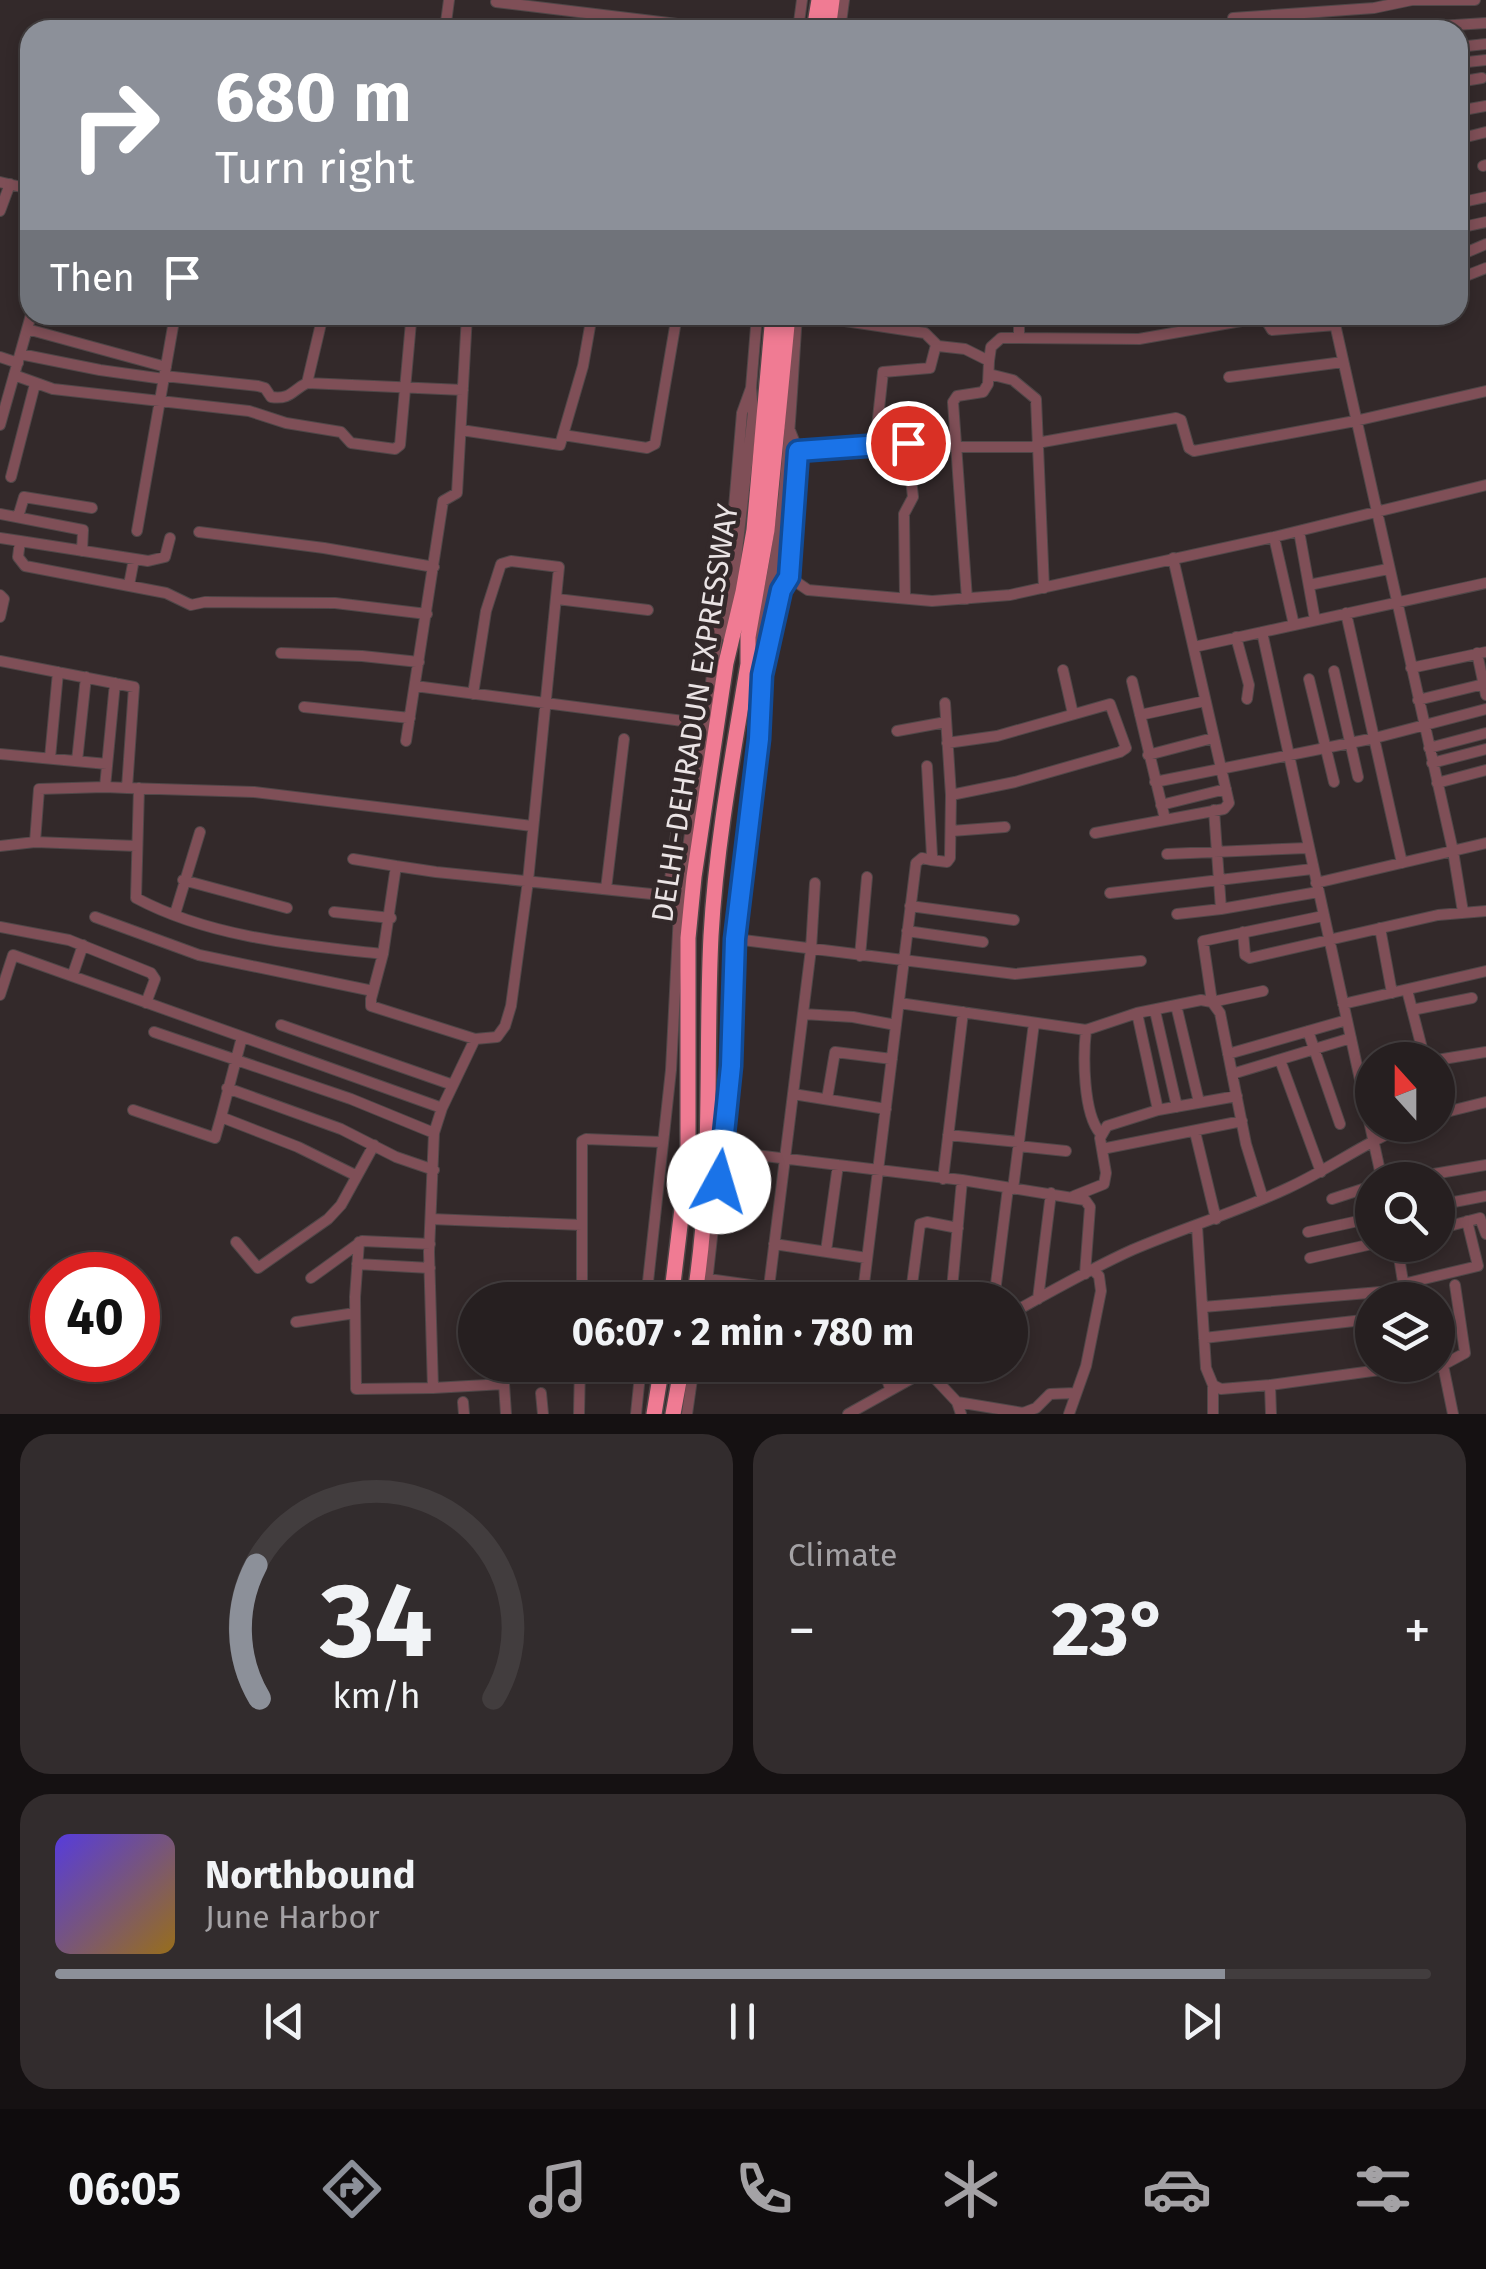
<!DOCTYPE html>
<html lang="en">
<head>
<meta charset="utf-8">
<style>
  body { margin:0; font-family:"Fira Sans",sans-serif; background:#322c2d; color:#f1f3f6; height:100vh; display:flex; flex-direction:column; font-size:38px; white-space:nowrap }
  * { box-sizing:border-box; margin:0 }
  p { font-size:32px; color:#a4a2a5 }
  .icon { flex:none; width:55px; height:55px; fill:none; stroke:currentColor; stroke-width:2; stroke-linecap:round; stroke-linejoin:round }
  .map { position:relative; height:1414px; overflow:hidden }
  .side { display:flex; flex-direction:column; gap:20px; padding:20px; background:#151112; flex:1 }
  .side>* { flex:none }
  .banner { position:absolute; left:20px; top:20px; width:1448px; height:305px; border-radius:30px; box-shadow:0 5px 15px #0003,0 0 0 2px #423d3e; background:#8c9099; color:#fff; overflow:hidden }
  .needle { width:65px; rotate:339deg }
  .tools { position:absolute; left:1355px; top:1042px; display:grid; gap:20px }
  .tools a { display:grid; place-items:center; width:100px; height:100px; border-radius:50%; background:#261f20; box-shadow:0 5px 15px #0003,0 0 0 2px #423d3e; font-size:50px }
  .speed { position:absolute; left:30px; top:1252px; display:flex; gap:20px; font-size:50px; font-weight:700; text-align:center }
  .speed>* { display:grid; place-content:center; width:130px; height:130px; border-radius:50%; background:#261f20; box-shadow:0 5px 15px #0003,0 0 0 2px #423d3e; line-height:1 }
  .speed .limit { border:15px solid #d22; background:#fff; color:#111 }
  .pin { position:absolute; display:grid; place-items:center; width:85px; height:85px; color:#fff; margin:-42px; border:5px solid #fff; border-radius:50%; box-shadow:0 2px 10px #0007 }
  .me { position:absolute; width:110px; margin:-55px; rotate:6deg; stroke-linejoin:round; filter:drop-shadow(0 0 8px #0008) }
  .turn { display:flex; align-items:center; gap:35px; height:210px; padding:0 30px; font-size:45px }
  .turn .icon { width:130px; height:130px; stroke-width:2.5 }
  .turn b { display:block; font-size:70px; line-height:85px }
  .then { display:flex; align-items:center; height:95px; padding:0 30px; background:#0003; gap:20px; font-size:38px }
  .big { font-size:75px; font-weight:700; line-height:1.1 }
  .side .widget { flex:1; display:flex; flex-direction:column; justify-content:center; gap:15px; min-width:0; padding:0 35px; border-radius:30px; background:#322c2d }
  .side .dial { align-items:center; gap:0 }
  .dial svg { height:260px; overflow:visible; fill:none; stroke:#423d3e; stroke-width:7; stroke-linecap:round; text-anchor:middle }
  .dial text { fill:#f1f3f6; stroke:none }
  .song { display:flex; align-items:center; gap:30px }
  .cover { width:120px; height:120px; border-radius:15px; background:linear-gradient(135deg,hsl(250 70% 55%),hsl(40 70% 35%)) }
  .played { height:10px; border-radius:5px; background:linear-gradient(90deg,#8c9099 85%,#423d3e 85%) }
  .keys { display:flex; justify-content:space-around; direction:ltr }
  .heat { display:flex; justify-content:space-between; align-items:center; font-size:55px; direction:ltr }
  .side .tiles { flex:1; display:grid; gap:20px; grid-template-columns:1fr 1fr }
  .widget:last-child { grid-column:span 2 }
  .trip { position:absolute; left:458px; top:1282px; width:570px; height:100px; border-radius:50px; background:#261f20; box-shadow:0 5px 15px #0003,0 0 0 2px #423d3e; font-weight:700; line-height:100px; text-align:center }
  .dock { display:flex; height:160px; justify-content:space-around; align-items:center; background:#0f0c0d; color:#a4a2a5 }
  .dock .icon { width:70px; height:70px }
  .dock .selected { color:#8c9099 }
  .dock b { font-size:45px; color:#f1f3f6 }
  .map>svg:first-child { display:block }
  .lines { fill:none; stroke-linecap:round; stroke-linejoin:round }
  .minor-casing { stroke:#504748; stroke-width:12 }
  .highway-casing { stroke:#504748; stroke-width:18 }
  .minor { stroke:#7f4f57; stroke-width:10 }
  .highway { stroke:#f07b93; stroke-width:15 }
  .route-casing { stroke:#114b97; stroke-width:25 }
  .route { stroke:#1a73e8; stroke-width:18 }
  .labels { text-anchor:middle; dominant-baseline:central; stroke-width:9; stroke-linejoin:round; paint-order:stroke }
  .street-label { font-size:30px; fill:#eae3e4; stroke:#33292a }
</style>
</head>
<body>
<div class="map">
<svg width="1486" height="1414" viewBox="0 0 1486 1414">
  <rect width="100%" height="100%" fill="#33292a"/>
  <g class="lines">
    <g class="minor-casing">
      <path id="minor" d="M1412 0H1475
        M496 2 727 30
        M1233 18 1374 8 1412 0
        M292 30 293 27
        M445 30 449 0
        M798 30 802 0
        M840 30 844 0
        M1377 30 1486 23
        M1458 47 1486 44
        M1458 63 1486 60
        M1458 82 1482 78
        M1458 111 1486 106
        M1458 139 1486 132
        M1483 166 1486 165
        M0 182 30 189
        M1458 203 1486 197
        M0 211 10 184
        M1458 228 1486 222
        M1458 256 1486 244
        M1458 279 1486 268
        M805 315 925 333 938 346 965 349 989 361 991 347 1001 338 1139 339 1264 317 1272 330 1336 325
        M1333 315 1453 851 1463 912
        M27 329 166 367
        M1019 338V315
        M20 354 100 370 164 379
        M0 357 18 363
        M989 374 1013 380 1036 399 1044 588
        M14 375 53 389 249 411 286 423 341 432 351 443 395 449 400 445 411 322 391 315
        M164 376 258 386 265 388 271 397C291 400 292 390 307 383L463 390
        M1229 377 1343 362
        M307 383 323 315
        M0 425 31 315
        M789 428 798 451 789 577 808 590 932 601 1010 595 1274 537 1486 485
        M461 430 560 445 583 366 592 315
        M563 435 647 448 655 444 677 315
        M1037 443 1176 418 1181 420 1189 448 1194 451 1355 421 1486 391
        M875 446 883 372 930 368 936 345
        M955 447H1037
        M798 451 897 445 954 435
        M11 477 35 384
        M0 514 83 530 82 551
        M18 517 24 497 92 508
        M137 531 175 315
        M1299 531 1315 620
        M199 532 324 548 434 567
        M1274 537 1294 625
        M0 538 20 541 18 557 25 566 166 593 191 605 205 602 335 603 427 614
        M20 541 148 561 165 557 170 538
        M129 585 134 559
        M1309 585 1388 569
        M0 595 4 599 0 617
        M905 598 904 514 913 497 907 443
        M557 599 648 610
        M967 599 953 402 957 396 983 392 988 384 989 361
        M1346 613 1402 863
        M1262 632 1382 1180
        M727 637 753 413 751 388 757 315
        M1236 637 1249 685 1247 699
        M1194 647 1486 583
        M281 653 362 656 419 662
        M1477 653 1486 695
        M752 654C787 545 789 428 797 315
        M0 661 134 687 127 788 254 792 532 826
        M1411 668 1486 652
        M1063 670 1073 714
        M1334 671 1358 777
        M1309 679 1334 782
        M1132 681 1165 819
        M115 683 105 787 127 788
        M415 686 706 724
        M1418 700 1484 684
        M304 707 410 718
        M1140 715 1205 701
        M897 731 946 722
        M406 741 443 501 457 493 467 315
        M947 743 997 736 1110 704 1126 748 1120 752 1015 782 951 795
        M1429 748 1486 733
        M0 754 107 764
        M1148 755 1213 738
        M50 758 58 672
        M77 761 86 677
        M1432 763 1486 749
        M1155 782 1375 738 1486 709
        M1437 783 1486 770
        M139 788 136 898C211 938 300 945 383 954L396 866 436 872 681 897
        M1161 805 1226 789
        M1214 810 1221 909 1318 892
        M951 831 1005 827
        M1095 833 1224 809 1229 803 1173 558
        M35 842 39 789 105 787
        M0 846 35 842 137 846
        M1167 854 1307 848
        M353 859 396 866
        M931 860 947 862 950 858 951 795 945 703
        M183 880 287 908
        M1316 883 1486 843
        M606 889 624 739
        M1110 893 1312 869
        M668 895 691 721
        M910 906 1014 920
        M334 912 391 918
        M175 914 200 832
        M1177 914 1221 909
        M95 917 199 955 373 991
        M0 927 69 940 151 973 155 979 146 1003
        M1380 928 1392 993
        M907 931 983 942
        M1243 932 1245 955 1250 958 1438 915 1486 911
        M735 939 1015 974 1141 961
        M383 954 371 999V1006L475 1039 497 1037 505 1026 511 1006 528 881 559 567 511 561 501 564 486 611 473 694
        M860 956 867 877
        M73 974 83 945
        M1407 990 1425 1060
        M1263 991 1212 1002 1203 941 1323 916
        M0 995 13 955 442 1108 434 1133 429 1252 433 1388 504 1384 506 1414
        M899 1003 1086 1030 1137 1013 1201 1000 1212 1002 1220 1013 1246 1144 1263 1199
        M1343 1004 1486 971
        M1176 1005 1199 1102
        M1412 1010 1472 998
        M1155 1011 1177 1107
        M1137 1013 1158 1110
        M803 1014 853 1017 896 1025
        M281 1025 453 1085
        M1086 1030C1083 1056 1083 1113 1100 1133
        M1308 1031 1340 1124
        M154 1032 351 1099 434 1133
        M242 1037 221 1117 298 1147 357 1176
        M1228 1054 1347 1020
        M1280 1060 1321 1172
        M1437 1060 1486 1052
        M1232 1074 1351 1038
        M227 1088 341 1129 396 1157 434 1170
        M793 1094 886 1109
        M827 1099 835 1052 892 1059
        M442 1108 475 1039
        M133 1110 215 1138 221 1117
        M1438 1114 1486 1102
        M1195 1132 1216 1219
        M948 1135 1019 1142
        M1018 1146 1066 1151
        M1102 1149 1242 1121
        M723 1151 962 1180 1085 1200 1090 1207 1085 1274
        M943 1179 963 1012
        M1399 1180 1486 1165
        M1013 1189 1034 1023
        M1074 1196 1104 1184 1106 1173 1100 1138 1107 1126 1158 1110 1237 1096
        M1332 1199 1372 1186
        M1438 1205 1486 1196
        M431 1219 582 1225
        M1197 1226 1206 1368 1213 1385 1221 1389 1270 1385
        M1438 1229 1480 1218 1486 1234
        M1308 1232 1372 1218
        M236 1242 258 1268 328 1219 341 1205 374 1145
        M359 1242 355 1297 356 1389 433 1388
        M774 1244 867 1258
        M1397 1245 1406 1300
        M826 1251 838 1165
        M1310 1258 1372 1244
        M357 1264 430 1268
        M311 1278 362 1241 430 1244
        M708 1279 860 1300
        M1403 1284 1478 1266 1467 1221
        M769 1287 811 949 815 883
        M1038 1299 1051 1193
        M582 1300V1141L586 1139 661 1142
        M646 1300 671 1070 679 913 732 531 742 413 751 388
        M705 1300 731 1066 735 939 759 739 762 675 781 590 789 577
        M862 1300 916 863 922 858 931 860 932 856 927 766
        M910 1300 920 1224 927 1222 958 1228
        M951 1300 962 1180
        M994 1300 1008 1188
        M1203 1307 1404 1290
        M1010 1314C1050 1292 1090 1269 1132 1250 1183 1228 1237 1212 1288 1188 1330 1169 1366 1141 1409 1125
        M296 1322 355 1313
        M1204 1338 1372 1319
        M882 1365 890 1388
        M1438 1365 1444 1370 1453 1414
        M1441 1366 1465 1353 1455 1285
        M927 1370 957 1402 961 1414
        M1213 1385V1414
        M541 1393 543 1414
        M463 1402 464 1414
        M957 1402 1023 1413 1036 1408 1050 1394 1075 1393
        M579 1414 580 1365
        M636 1414 641 1365
        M687 1414 694 1365
        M848 1414 936 1365
        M1069 1414 1086 1366 1101 1291 1099 1276 1093 1270
        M1271 1414 1270 1385 1416 1365"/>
    </g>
    <g class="highway-casing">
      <path id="highway" d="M814 30 819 0
        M828 30 832 0
        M671 1300 688 1159V938L694 877 726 663 743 592 754 530 773 315
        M694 1300C714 1178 705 1058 711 936 716 844 733 754 748 664V637L767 530 788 315
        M654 1414 662 1365
        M673 1414 682 1365"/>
    </g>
    <use href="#minor" class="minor"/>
    <use href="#highway" class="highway"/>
  </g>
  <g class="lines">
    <g class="route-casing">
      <path id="route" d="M719 1182 731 1066 735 939 759 739 762 675 781 590 789 577 798 451 908 443"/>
    </g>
    <use href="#route" class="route"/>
  </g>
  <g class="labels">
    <g class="street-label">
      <text transform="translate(695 713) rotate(-81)">DELHI-DEHRADUN EXPRESSWAY</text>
    </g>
  </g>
</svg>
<div class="tools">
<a><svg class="needle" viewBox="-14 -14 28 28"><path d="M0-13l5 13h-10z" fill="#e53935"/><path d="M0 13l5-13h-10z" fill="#a4a2a5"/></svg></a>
<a><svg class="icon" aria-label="search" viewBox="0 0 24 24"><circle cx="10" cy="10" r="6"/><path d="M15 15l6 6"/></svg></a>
<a><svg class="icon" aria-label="layers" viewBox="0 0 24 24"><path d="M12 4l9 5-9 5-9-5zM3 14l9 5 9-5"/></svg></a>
</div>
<div class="speed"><div class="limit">40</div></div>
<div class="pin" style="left:908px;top:443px;background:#d93025"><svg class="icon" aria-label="arrive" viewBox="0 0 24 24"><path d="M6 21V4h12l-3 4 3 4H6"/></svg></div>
<svg class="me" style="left:719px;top:1182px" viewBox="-20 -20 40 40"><circle r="19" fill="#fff"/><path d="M0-13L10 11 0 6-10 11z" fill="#1a73e8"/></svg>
<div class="trip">06:07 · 2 min · 780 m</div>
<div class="banner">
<div class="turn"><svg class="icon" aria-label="right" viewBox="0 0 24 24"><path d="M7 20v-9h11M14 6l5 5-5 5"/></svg><div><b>680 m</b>Turn right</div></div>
<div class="then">Then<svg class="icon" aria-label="arrive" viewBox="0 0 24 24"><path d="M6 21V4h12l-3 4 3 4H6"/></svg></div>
</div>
</div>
<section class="side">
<div class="tiles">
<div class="widget dial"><svg viewBox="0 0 100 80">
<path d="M14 69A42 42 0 1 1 86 69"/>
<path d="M14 69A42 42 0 0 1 13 28" stroke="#8c9099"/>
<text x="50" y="56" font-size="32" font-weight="700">34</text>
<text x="50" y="72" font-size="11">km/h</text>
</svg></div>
<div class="widget"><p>Climate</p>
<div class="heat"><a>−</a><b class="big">23°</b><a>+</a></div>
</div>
<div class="widget">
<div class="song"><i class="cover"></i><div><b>Northbound</b><p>June Harbor</p></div></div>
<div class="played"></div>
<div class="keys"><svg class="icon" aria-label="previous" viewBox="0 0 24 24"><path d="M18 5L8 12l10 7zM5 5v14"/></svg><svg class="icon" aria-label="pause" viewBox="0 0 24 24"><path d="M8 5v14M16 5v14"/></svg><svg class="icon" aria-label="next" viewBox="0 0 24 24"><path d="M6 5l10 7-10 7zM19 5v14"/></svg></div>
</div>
</div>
</section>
<nav class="dock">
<b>06:05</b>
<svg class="icon selected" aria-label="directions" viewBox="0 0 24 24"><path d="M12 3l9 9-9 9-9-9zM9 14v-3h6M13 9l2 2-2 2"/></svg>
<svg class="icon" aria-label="music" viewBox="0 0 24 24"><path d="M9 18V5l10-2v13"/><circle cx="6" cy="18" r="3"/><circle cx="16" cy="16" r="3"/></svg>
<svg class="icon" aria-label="phone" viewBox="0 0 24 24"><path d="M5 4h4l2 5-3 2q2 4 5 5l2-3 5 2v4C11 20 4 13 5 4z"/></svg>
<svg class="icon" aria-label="climate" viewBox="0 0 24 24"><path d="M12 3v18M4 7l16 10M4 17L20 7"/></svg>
<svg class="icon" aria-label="car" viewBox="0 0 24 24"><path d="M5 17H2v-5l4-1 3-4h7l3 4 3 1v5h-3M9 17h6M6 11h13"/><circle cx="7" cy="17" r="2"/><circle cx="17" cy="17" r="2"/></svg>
<svg class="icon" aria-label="filters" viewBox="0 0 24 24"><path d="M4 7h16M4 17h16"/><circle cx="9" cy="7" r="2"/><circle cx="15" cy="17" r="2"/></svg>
</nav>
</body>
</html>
